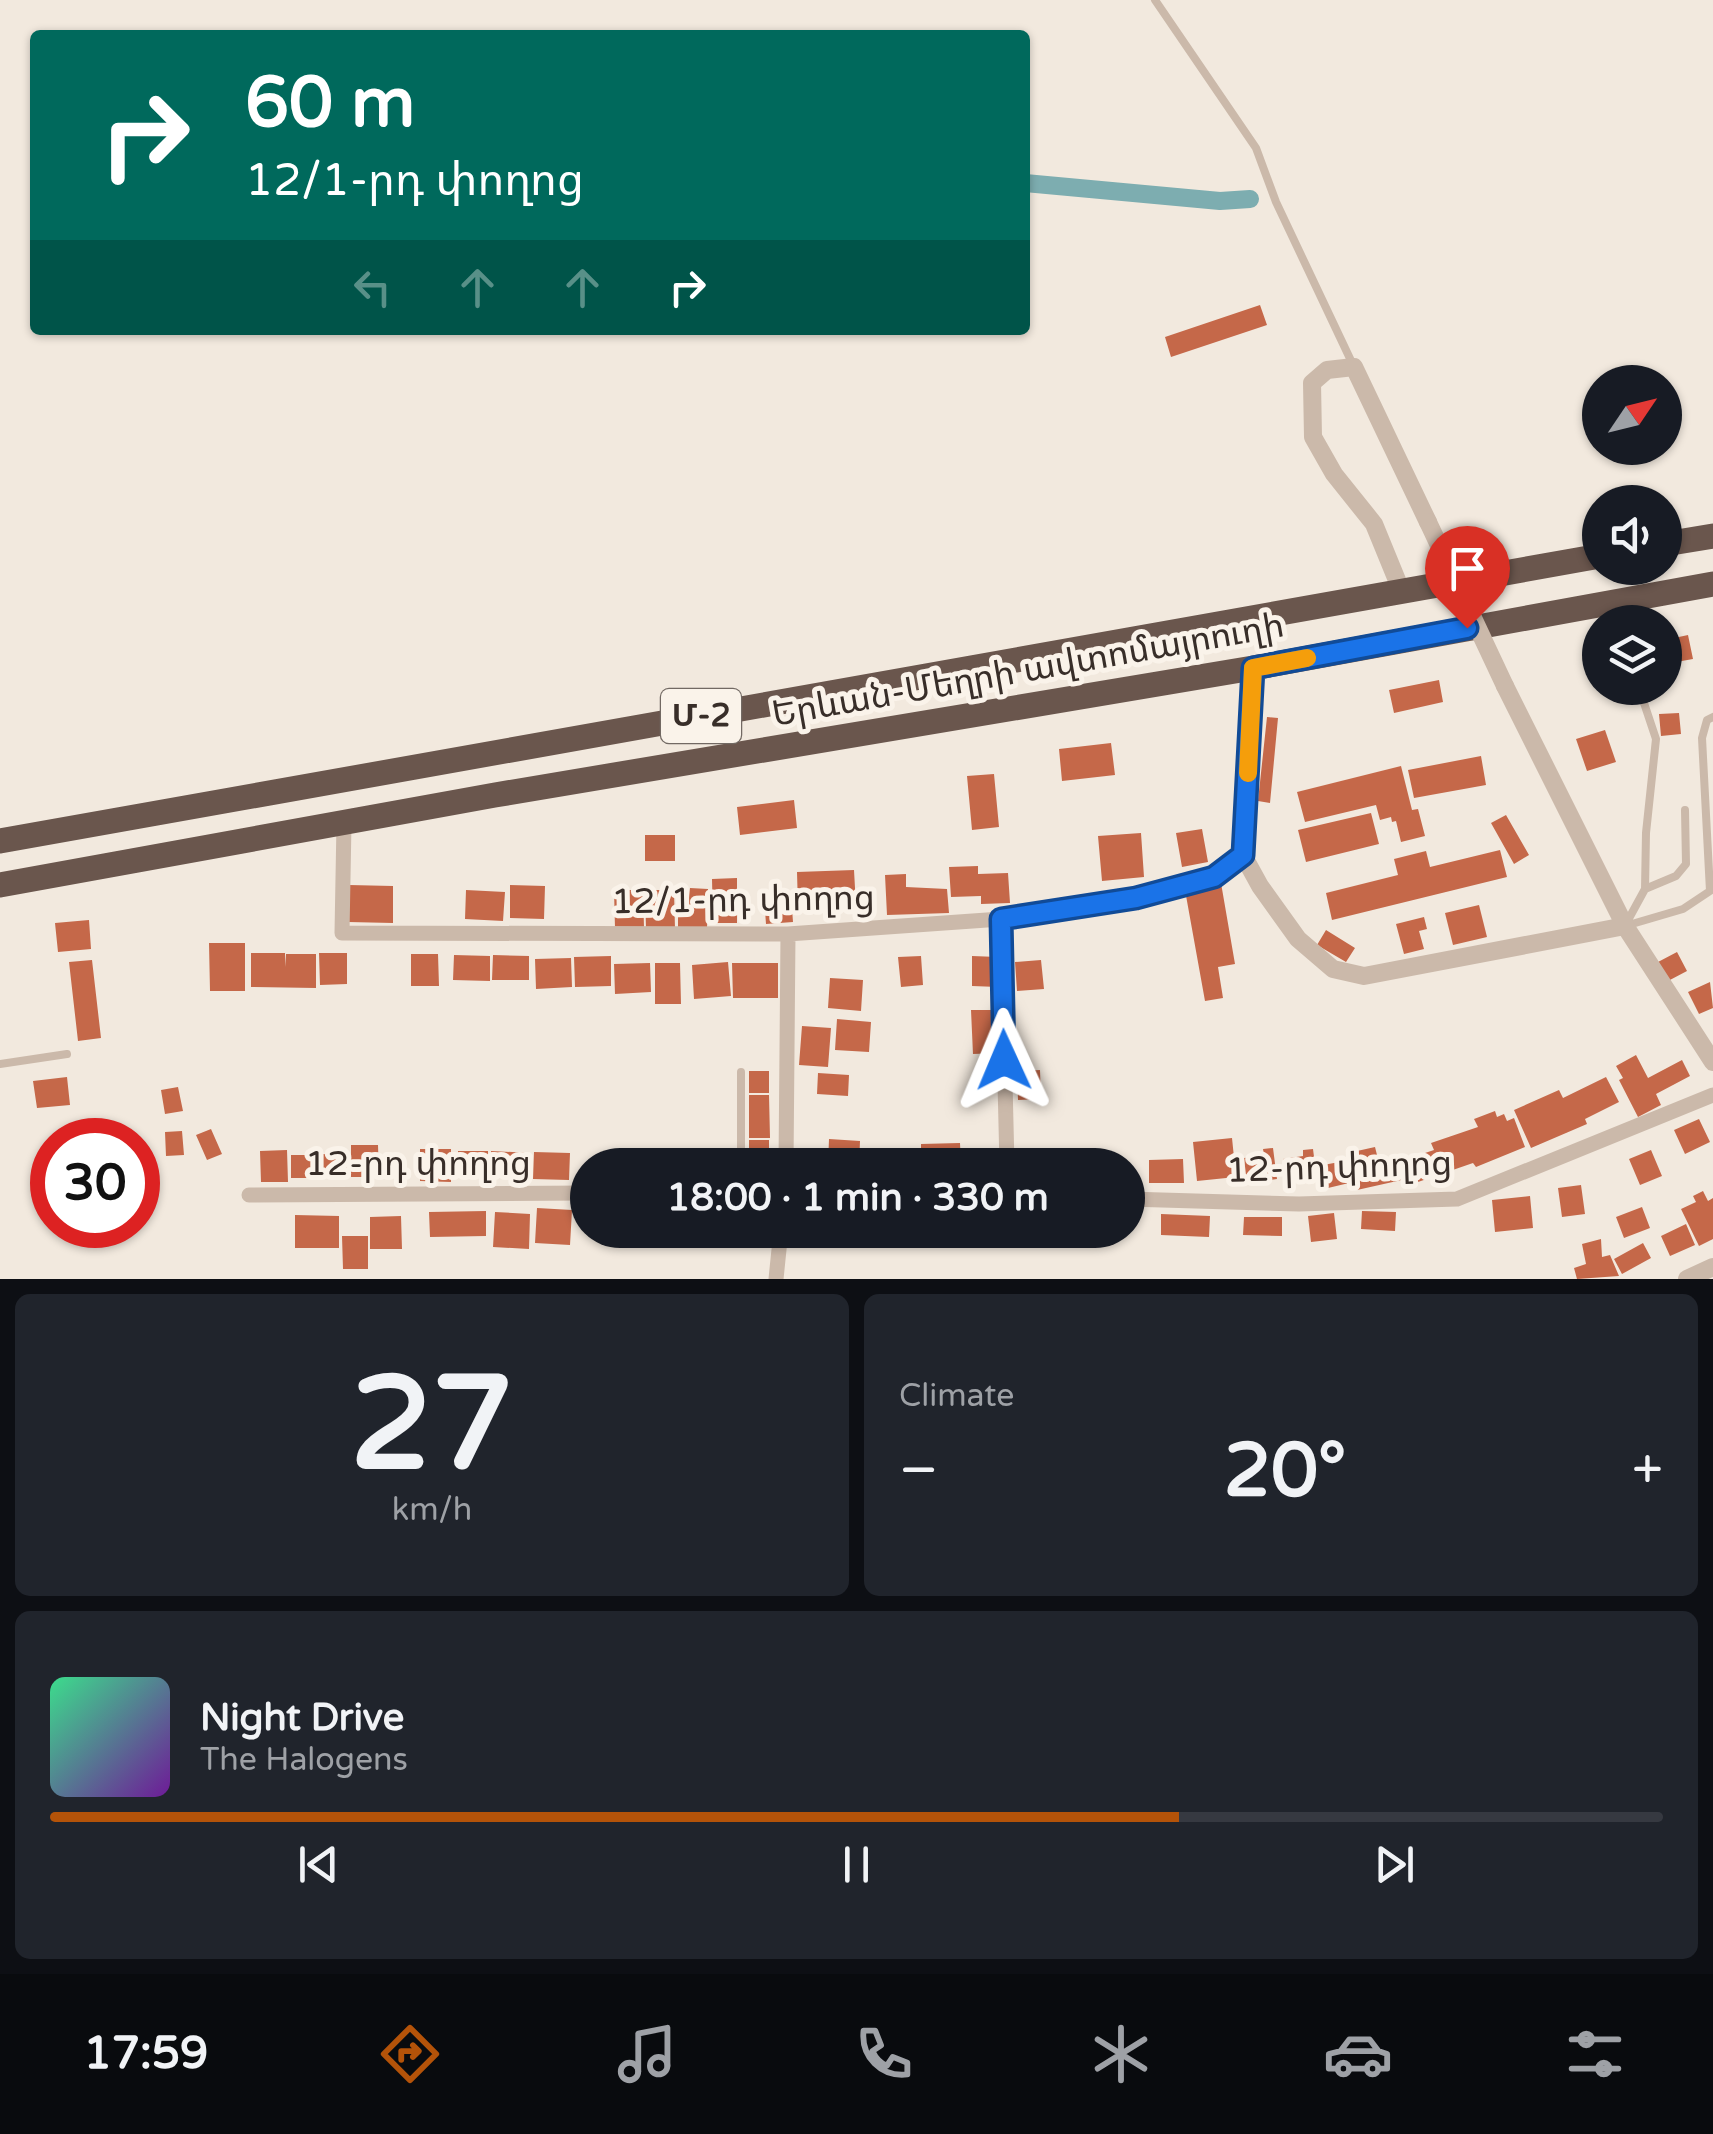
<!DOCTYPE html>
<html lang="en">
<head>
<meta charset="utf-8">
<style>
  body { margin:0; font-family:"Varela Round","Noto Sans Armenian",sans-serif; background:#20242c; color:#f1f3f6; height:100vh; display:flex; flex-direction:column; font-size:38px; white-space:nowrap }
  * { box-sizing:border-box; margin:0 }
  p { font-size:32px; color:#9ea1a6 }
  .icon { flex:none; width:55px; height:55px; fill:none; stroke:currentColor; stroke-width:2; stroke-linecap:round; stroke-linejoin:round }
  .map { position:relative; height:1279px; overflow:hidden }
  .side { display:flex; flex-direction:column; gap:15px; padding:15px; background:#0d0f14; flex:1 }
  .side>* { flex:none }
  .guide { position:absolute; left:30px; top:30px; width:1000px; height:305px; border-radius:10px; box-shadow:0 2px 8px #0004; background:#00695c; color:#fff; overflow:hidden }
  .needle { width:65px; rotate:55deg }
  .controls { position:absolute; left:1582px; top:365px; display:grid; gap:20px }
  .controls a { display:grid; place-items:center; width:100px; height:100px; border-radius:50%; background:#171b24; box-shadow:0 2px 8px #0004; font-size:50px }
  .speed { position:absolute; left:30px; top:1118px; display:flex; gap:20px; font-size:50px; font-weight:700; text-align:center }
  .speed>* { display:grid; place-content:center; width:130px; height:130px; border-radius:50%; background:#171b24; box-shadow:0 2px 8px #0004; line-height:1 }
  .speed .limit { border:15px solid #d22; background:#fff; color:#111 }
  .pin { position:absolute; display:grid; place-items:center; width:85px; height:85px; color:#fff; margin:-102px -42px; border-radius:50% 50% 50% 0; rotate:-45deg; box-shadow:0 0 10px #0007 }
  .pin .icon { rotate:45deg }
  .me { position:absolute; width:110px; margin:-55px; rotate:359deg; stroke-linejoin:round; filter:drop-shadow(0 0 8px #0008) }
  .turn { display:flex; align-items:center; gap:35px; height:210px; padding:0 50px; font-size:45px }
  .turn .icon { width:130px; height:130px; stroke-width:2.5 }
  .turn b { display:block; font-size:70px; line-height:85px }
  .lanes { display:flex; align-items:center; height:95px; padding:0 50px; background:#0003; justify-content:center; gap:50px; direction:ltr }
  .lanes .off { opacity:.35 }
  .big { font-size:75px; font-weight:800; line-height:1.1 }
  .side .card { flex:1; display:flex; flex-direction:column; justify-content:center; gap:15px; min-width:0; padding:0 35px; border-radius:15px; background:#20242c }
  .side .dial { align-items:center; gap:0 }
  .dial b { font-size:130px; line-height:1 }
  .song { display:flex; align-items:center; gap:30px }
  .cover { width:120px; height:120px; border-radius:15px; background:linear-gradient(135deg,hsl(150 70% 55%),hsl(280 70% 35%)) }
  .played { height:10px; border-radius:5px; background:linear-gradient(90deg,#b45309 70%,#363941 70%) }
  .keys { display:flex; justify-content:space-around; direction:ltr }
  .heat { display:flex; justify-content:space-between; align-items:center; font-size:55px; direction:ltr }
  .side .tiles { flex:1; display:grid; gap:15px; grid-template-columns:1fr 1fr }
  .card:last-child { grid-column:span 2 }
  .trip { position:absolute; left:570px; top:1148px; width:575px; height:100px; border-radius:50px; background:#171b24; box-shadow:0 2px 8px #0004; font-weight:800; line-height:100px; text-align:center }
  .dock { display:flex; height:160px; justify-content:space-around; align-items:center; background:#090b0e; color:#9ea1a6 }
  .dock .icon { width:70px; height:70px }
  .dock .current { color:#b45309 }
  .dock b { font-size:45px; color:#f1f3f6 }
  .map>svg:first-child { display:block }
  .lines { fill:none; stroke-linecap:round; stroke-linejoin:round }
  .canal { stroke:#7dadb0; stroke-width:18 }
  .building { fill:#c56849 }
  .service { stroke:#cbb9aa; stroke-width:8 }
  .minor { stroke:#cbb9aa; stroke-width:15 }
  .tertiary { stroke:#cbb9aa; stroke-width:18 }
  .trunk { stroke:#6a564d; stroke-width:25 }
  .tertiary-bridge { stroke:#cbb9aa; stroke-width:18 }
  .route-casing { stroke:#114b97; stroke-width:25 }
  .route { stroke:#1a73e8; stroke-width:18 }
  .slow { stroke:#f59e0b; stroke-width:18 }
  .labels { text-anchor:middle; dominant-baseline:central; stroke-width:10; stroke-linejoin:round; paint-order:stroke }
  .shield { fill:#faf3ea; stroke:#726963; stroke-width:2.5 }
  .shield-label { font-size:32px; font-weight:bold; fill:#382e29 }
  .street-label { font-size:35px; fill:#382e29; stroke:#faf3ea }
</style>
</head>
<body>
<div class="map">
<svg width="1713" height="1279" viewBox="0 0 1713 1279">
  <rect width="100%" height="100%" fill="#f2e9de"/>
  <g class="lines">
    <path class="canal" d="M1025 183 1220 201 1250 199"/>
  </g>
  <path class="building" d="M1260 305 1267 325 1171 357 1165 337Z
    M1688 635 1693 659 1665 664V640Z
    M1439 680 1443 702 1394 713 1389 690Z
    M1679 713 1681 734 1661 736 1659 714Z
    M1267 717 1278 718 1270 803 1258 801Z
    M1605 730 1616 762 1587 771 1576 739Z
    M1111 743 1115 775 1062 781 1059 749Z
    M1481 756 1486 785 1414 798 1408 770Z
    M1401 766 1412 810 1418 809 1425 836 1401 842 1396 821 1392 822 1391 817 1380 820 1376 805 1305 822 1297 792Z
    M994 774 999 827 972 830 967 776Z
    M794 800 797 828 740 835 737 807Z
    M1371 813 1379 844 1306 862 1298 830Z
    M1506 815 1529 855 1514 864 1491 823Z
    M1202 829 1208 862 1182 867 1176 833Z
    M1141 833 1144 877 1102 881 1098 836Z
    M645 835H675V861H645Z
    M1500 850 1507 877 1332 920 1326 893 1398 875 1394 859 1426 851 1430 867Z
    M978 866V874L1008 873 1010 903 981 904V896L951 897 949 867Z
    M854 870 856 906 798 908 797 872Z
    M906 874V887L947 889 949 913 887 915 885 875Z
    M737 878V923H713L712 879Z
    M1221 883 1235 964 1218 967 1223 998 1205 1001 1185 890Z
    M349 885 393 886V923L348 922Z
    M510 885 545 886 544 919 510 918Z
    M690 888 708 889 707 929 678 928V897L689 898Z
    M466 890 505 892 503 921 465 919Z
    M614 890H643L644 928H615Z
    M645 890H674L675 929H646Z
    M791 895 793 922 766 924 764 897Z
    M1479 905 1487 937 1453 945 1445 913Z
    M1424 917 1427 929 1419 931 1424 949 1404 954 1396 924Z
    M89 920 91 949 58 952 55 923Z
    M1326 930 1355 948 1346 962 1317 945Z
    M209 943H245V991H210Z
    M1677 952 1687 971 1668 981 1658 962Z
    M251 953H285V967L286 954H316V988L251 987Z
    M319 953H347V984L320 985Z
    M411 954H438L439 986H411Z
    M454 955 490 956V981L453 980Z
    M493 955 529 956V980H492Z
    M611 956V986L575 987 574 957Z
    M921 956 923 985 901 987 898 957Z
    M972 956 998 957V987L972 986Z
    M571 958 572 987 536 989 535 959Z
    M92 960 101 1038 78 1041 69 962Z
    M1041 960 1044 989 1017 991 1015 962Z
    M728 962 731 996 694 999 692 965Z
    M650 963 651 992 615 994 614 964Z
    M655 963H680L681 1004H655Z
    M732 963H778V998H733Z
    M830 978 863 980 861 1011 828 1008Z
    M1710 982 1713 1008 1699 1014 1688 992Z
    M971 1010H998L999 1053 973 1054Z
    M837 1019 871 1022 869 1052 835 1050Z
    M802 1026 831 1028 828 1067 799 1065Z
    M1636 1055 1648 1078 1682 1060 1690 1076 1656 1094 1661 1105 1638 1117 1619 1080 1623 1078 1616 1066Z
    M1040 1070 1041 1099 1018 1100 1017 1071Z
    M749 1071H769V1093H749Z
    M818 1073 849 1075 848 1096 817 1094Z
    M67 1077 70 1105 37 1108 33 1081Z
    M1606 1077 1619 1102 1585 1119 1587 1124 1531 1148 1514 1110 1559 1090 1563 1098Z
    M178 1087 183 1111 165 1114 161 1090Z
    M749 1095H769L770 1138H749Z
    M1495 1111 1497 1117 1504 1114 1507 1121 1514 1118 1525 1147 1476 1167 1473 1163 1418 1182 1410 1158 1434 1150 1431 1143 1478 1127 1474 1119Z
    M1699 1119 1710 1142 1685 1154 1674 1130Z
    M211 1129 222 1154 207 1160 196 1135Z
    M182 1131 184 1155 166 1156 165 1132Z
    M1232 1138 1236 1177 1197 1181 1193 1142Z
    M829 1139 860 1141 859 1165H828Z
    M749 1140H769V1162H749Z
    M960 1143 961 1165H921V1144Z
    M351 1145H378L379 1177H351Z
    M1375 1147 1379 1163 1401 1158 1406 1179 1357 1190 1348 1153Z
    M973 1148 996 1149 995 1165H972Z
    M1273 1148 1277 1179 1247 1183 1244 1158 1264 1155 1263 1149Z
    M420 1149H451V1182L420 1181Z
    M1313 1149 1317 1180 1286 1184 1283 1159 1303 1156V1150Z
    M287 1150 288 1182H261L260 1151Z
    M1651 1150 1662 1176 1640 1185 1629 1159Z
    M458 1151H488V1175H458Z
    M491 1151 530 1153 529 1178 490 1177Z
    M692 1151H729V1165H692Z
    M534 1152 570 1153 569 1180 533 1179Z
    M614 1153 652 1154V1165H614Z
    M320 1154H348V1177L321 1178Z
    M291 1155H318V1178H291Z
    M1183 1159 1184 1183H1149V1160Z
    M1345 1161 1349 1183 1328 1188 1323 1165Z
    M1581 1185 1585 1214 1562 1217 1558 1188Z
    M1703 1191 1708 1201 1713 1198V1239L1699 1246 1681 1209 1696 1202 1693 1196Z
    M1530 1196 1533 1228 1495 1232 1492 1200Z
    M1642 1207 1650 1228 1624 1238 1616 1217Z
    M537 1208 572 1210 570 1245 535 1243Z
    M486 1211V1236L430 1237 429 1212Z
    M1362 1211 1396 1212 1395 1231 1361 1229Z
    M495 1212 530 1214 529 1249 493 1247Z
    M1334 1213 1337 1239 1311 1242 1308 1216Z
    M1161 1214 1210 1216 1209 1237 1161 1235Z
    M295 1215 339 1216V1248H295Z
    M401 1216 402 1249H370V1217Z
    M1244 1217H1282V1236L1243 1235Z
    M1686 1224 1695 1245 1670 1256 1661 1236Z
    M646 1230H683V1242H646Z
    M688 1230H723V1242H688Z
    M786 1230H826V1241L786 1240Z
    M832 1230H874V1244H833Z
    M342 1236H368V1269H343Z
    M1601 1239 1602 1257 1610 1255 1619 1276 1577 1279 1574 1268 1586 1264 1582 1244Z
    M1643 1243 1651 1258 1622 1274 1614 1259Z"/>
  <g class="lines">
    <path class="service" d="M1155 0 1256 148 1276 202 1354 367
      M1611 605 1617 622
      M1645 889 1676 876 1686 864 1685 810
      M1627 922 1645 889 1646 833 1656 739 1639 688
      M1625 926 1683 909 1710 891 1702 738 1707 720 1713 717
      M0 1064 67 1054
      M741 1165V1072"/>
    <path class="minor" d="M344 823 342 933 788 934 1001 919 1136 898 1213 877 1243 855
      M1001 919 1007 1165
      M786 1165 788 934
      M249 1195 588 1193
      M1128 1199 1299 1204 1457 1199 1713 1095
      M776 1279 781 1230"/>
    <path class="tertiary" d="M1401 590 1374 524 1334 474 1313 437 1312 383 1327 370 1354 367 1428 522
      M1253 668 1243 855 1260 886 1298 939 1333 969 1364 976 1625 926
      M1505 686 1625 926 1713 1062
      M1687 1279 1713 1267"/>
    <path class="trunk" d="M1665 544 1713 536
      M0 841 1600 556
      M0 885 495 795 1253 668 1713 584"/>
    <path class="tertiary-bridge" d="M1428 522 1505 686"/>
  </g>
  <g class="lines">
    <g class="route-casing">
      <path id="route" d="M1004 1060 1001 919 1136 898 1214 877 1243 855 1253 668 1467 628"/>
    </g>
    <use href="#route" class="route"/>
    <path class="slow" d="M1248 773 1253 668 1307 658"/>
  </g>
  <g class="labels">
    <rect class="shield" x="661" y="689" width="80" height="54" rx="8"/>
    <g class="shield-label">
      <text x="701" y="716">Մ-2</text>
    </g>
    <g class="street-label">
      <text transform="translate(1028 670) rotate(-10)">Երևան-Մեղրի ավտոմայրուղի</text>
      <text transform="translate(743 900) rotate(-1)">12/1-րդ փողոց</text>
      <text x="418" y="1164">12-րդ փողոց</text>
      <text transform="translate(1339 1167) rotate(-2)">12-րդ փողոց</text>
    </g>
  </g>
</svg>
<div class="controls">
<a><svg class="needle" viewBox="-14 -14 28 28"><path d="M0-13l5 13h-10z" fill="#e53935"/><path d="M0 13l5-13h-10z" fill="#9ea1a6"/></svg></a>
<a><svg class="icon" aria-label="sound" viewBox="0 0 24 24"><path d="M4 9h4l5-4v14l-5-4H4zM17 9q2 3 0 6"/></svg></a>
<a><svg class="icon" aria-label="layers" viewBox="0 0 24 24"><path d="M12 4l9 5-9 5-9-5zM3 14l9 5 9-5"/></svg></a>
</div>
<div class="speed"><div class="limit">30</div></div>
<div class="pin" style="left:1467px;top:628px;background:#d93025"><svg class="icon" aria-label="arrive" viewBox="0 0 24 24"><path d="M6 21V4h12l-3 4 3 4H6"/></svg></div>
<svg class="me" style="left:1004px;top:1060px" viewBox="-20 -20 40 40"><path d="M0-17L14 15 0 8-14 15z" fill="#1a73e8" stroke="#fff" stroke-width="4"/></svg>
<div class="trip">18:00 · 1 min · 330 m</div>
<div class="guide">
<div class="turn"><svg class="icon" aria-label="right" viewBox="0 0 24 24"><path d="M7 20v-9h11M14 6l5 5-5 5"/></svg><div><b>60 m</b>12/1-րդ փողոց</div></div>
<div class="lanes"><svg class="icon off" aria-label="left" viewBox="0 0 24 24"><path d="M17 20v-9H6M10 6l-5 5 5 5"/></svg><svg class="icon off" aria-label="ahead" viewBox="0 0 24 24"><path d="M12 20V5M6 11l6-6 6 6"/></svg><svg class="icon off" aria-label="ahead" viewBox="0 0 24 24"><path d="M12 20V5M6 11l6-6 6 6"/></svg><svg class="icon" aria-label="right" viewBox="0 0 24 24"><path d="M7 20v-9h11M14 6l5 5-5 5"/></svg></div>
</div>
</div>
<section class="side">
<div class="tiles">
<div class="card dial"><b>27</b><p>km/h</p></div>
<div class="card"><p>Climate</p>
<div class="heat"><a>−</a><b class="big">20°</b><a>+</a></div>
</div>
<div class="card">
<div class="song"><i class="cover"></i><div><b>Night Drive</b><p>The Halogens</p></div></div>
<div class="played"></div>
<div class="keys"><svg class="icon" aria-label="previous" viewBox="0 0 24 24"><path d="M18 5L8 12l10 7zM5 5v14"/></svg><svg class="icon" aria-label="pause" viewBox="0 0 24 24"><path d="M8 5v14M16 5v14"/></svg><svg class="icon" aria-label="next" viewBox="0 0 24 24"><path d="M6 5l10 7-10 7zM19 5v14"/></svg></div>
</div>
</div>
</section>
<nav class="dock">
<b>17:59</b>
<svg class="icon current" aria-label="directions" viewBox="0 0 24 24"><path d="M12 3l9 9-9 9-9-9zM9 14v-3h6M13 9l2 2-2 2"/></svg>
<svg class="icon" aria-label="music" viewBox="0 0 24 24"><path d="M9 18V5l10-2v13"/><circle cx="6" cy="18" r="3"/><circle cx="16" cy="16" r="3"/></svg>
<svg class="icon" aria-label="phone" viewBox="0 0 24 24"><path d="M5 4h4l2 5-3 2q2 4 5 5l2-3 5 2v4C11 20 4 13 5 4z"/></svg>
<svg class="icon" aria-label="climate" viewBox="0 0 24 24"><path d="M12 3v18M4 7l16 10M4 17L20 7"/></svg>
<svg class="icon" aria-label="car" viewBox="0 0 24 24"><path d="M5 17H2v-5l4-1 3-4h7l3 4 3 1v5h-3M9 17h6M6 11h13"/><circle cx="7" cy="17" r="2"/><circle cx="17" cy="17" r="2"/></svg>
<svg class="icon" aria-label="filters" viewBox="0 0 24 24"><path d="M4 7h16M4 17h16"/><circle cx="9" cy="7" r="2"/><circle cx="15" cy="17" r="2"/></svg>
</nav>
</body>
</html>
